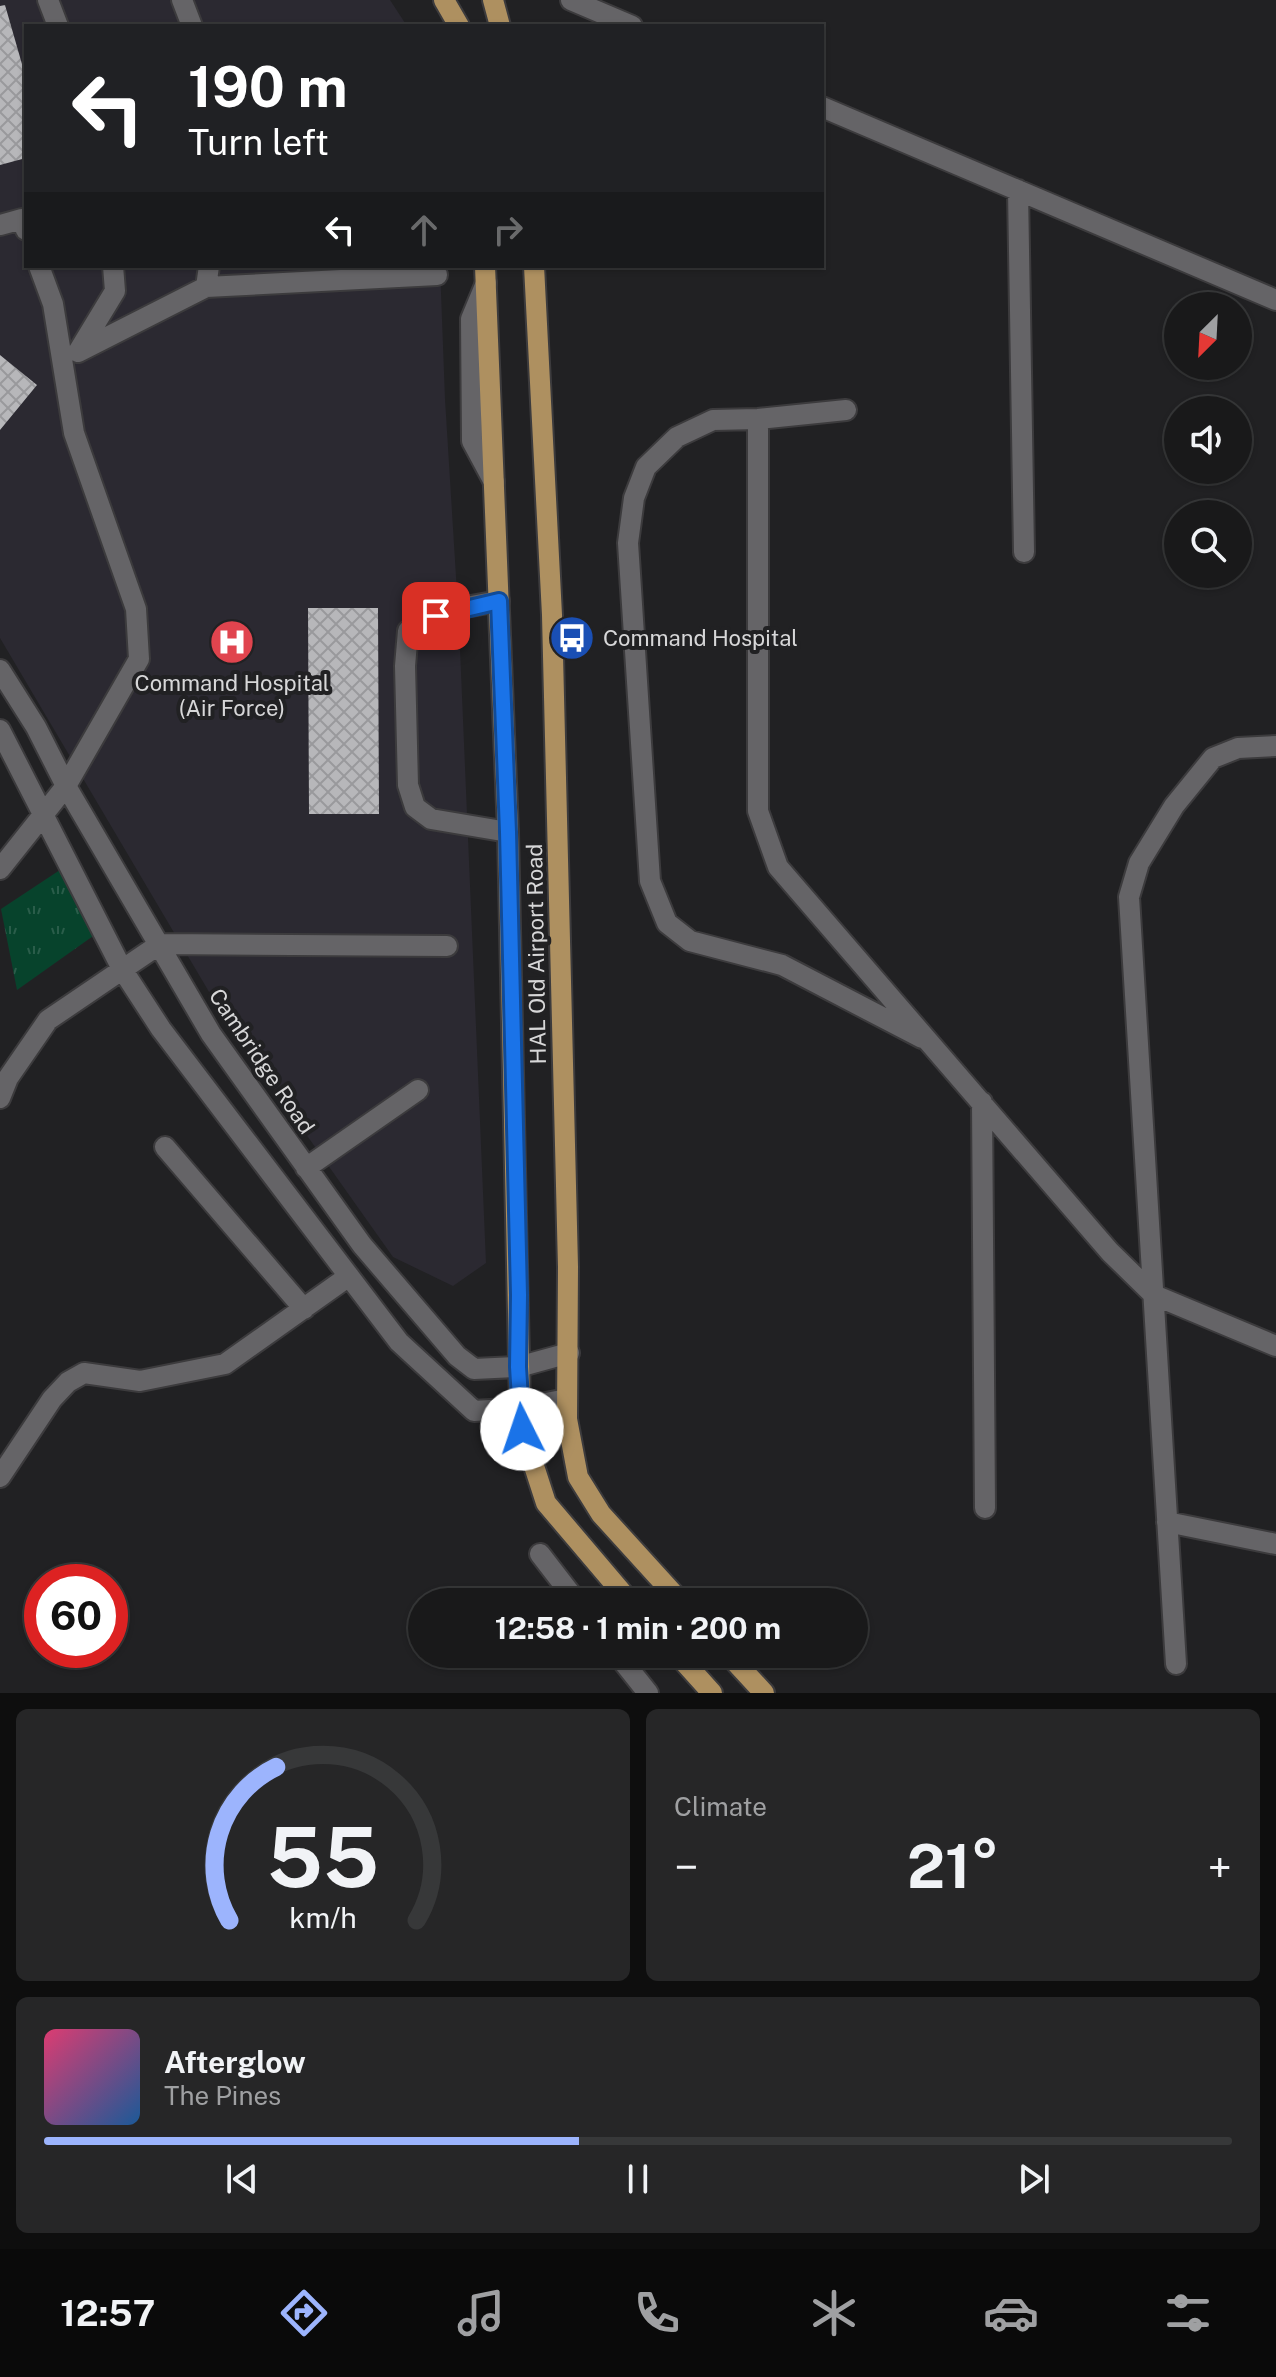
<!DOCTYPE html>
<html lang="en">
<head>
<meta charset="utf-8">
<style>
  body { margin:0; font-family:"Public Sans",sans-serif; background:#262627; color:#f1f3f6; height:100vh; display:flex; flex-direction:column; font-size:30px; white-space:nowrap }
  * { box-sizing:border-box; margin:0 }
  p { font-size:26px; color:#9fa0a2 }
  .icon { flex:none; width:44px; height:44px; fill:none; stroke:currentColor; stroke-width:2; stroke-linecap:round; stroke-linejoin:round }
  .map { position:relative; height:1693px; overflow:hidden }
  .drawer { display:flex; flex-direction:column; gap:16px; padding:16px; background:#0e0e0e; flex:1 }
  .drawer>* { flex:none }
  .top-card { position:absolute; left:24px; top:24px; width:800px; height:244px; border-radius:0px; box-shadow:0 2px 6px #0004,0 0 0 2px #373839; background:#202124; color:#fff; overflow:hidden }
  .needle { width:52px; rotate:204deg }
  .buttons { position:absolute; left:1164px; top:292px; display:grid; gap:16px }
  .buttons a { display:grid; place-items:center; width:88px; height:88px; border-radius:50%; background:#19191a; box-shadow:0 2px 6px #0004,0 0 0 2px #373839; font-size:40px }
  .speed { position:absolute; left:24px; top:1564px; display:flex; gap:16px; font-size:40px; font-weight:700; text-align:center }
  .speed>* { display:grid; place-content:center; width:104px; height:104px; border-radius:50%; background:#19191a; box-shadow:0 2px 6px #0004,0 0 0 2px #373839; line-height:1 }
  .speed .limit { border:12px solid #d22; background:#fff; color:#111 }
  .pin { position:absolute; display:grid; place-items:center; width:68px; height:68px; color:#fff; margin:-34px; border-radius:16px; box-shadow:0 4px 12px #0006 }
  .me { position:absolute; width:88px; margin:-44px; rotate:356deg; stroke-linejoin:round; filter:drop-shadow(0 0 6px #0008) }
  .turn { display:flex; align-items:center; gap:28px; height:168px; padding:0 32px; font-size:36px }
  .turn .icon { width:104px; height:104px; stroke-width:2.5 }
  .turn b { display:block; font-size:56px; line-height:68px }
  .lanes { display:flex; align-items:center; height:76px; padding:0 32px; background:#0003; justify-content:center; gap:40px; direction:ltr }
  .lanes .off { opacity:.35 }
  .big { font-size:60px; font-weight:700; line-height:1.1 }
  .drawer .widget { flex:1; display:flex; flex-direction:column; justify-content:center; gap:12px; min-width:0; padding:0 28px; border-radius:12px; background:#262627 }
  .drawer .dial { align-items:center; gap:0 }
  .dial svg { height:208px; overflow:visible; fill:none; stroke:#373839; stroke-width:7; stroke-linecap:round; text-anchor:middle }
  .dial text { fill:#f1f3f6; stroke:none }
  .song { display:flex; align-items:center; gap:24px }
  .cover { width:96px; height:96px; border-radius:12px; background:linear-gradient(135deg,hsl(340 70% 55%),hsl(210 70% 35%)) }
  .played { height:8px; border-radius:4px; background:linear-gradient(90deg,#9cb4fd 45%,#373839 45%) }
  .keys { display:flex; justify-content:space-around; direction:ltr }
  .heat { display:flex; justify-content:space-between; align-items:center; font-size:44px; direction:ltr }
  .drawer .tiles { flex:1; display:grid; gap:16px; grid-template-columns:1fr 1fr }
  .widget:last-child { grid-column:span 2 }
  .trip { position:absolute; left:408px; top:1588px; width:460px; height:80px; border-radius:40px; background:#19191a; box-shadow:0 2px 6px #0004,0 0 0 2px #373839; font-weight:700; line-height:80px; text-align:center }
  .tabs { display:flex; height:128px; justify-content:space-around; align-items:center; background:#0a0a0a; color:#9fa0a2 }
  .tabs .icon { width:56px; height:56px }
  .tabs .current { color:#9cb4fd }
  .tabs b { font-size:36px; color:#f1f3f6 }
  .map>svg:first-child { display:block }
  .built { fill:#2b2931 }
  .grass { fill:url(#grass-tufts) }
  .building { fill:url(#building-cross-hatch) }
  .lines { fill:none; stroke-linecap:round; stroke-linejoin:round }
  .minor-casing { stroke:#3c3b3d; stroke-width:24 }
  .major-casing { stroke:#3c3b3d; stroke-width:24 }
  .minor { stroke:#656467; stroke-width:20 }
  .major { stroke:#ae9060; stroke-width:20 }
  .route-casing { stroke:#114b97; stroke-width:20 }
  .route { stroke:#1a73e8; stroke-width:14 }
  .labels { text-anchor:middle; dominant-baseline:central; stroke-width:8; stroke-linejoin:round; paint-order:stroke }
  .poi-label { font-size:22px; fill:#d7d7d8; stroke:#212123; text-anchor:start }
  .street-label { font-size:22px; fill:#d7d7d8; stroke:#212123 }
</style>
</head>
<body>
<div class="map">
<svg width="1276" height="1693" viewBox="0 0 1276 1693">
  <defs>
    <pattern id="grass-tufts" width="24" height="20" patternUnits="userSpaceOnUse" patternTransform="scale(2)"><rect width="24" height="20" fill="#07432c"/><path d="M3 7l-1-3M5 7V3M7 7l1-3M15 17l-1-3M17 17v-4M19 17l1-3" fill="none" stroke="#2a5d4a"/></pattern>
    <pattern id="building-cross-hatch" width="8" height="8" patternUnits="userSpaceOnUse" patternTransform="scale(2)"><rect width="8" height="8" fill="#b7b7ba"/><path d="M0 0l8 8M0 8l8-8" fill="none" stroke="#99999c"/></pattern>
  </defs>
  <rect width="100%" height="100%" fill="#212123"/>
  <path class="built" d="M0 0H390L407 26H26V266H440L445 399 459 625 486 1263 453 1286 393 1257 228 1024 0 638Z"/>
  <path class="grass" d="M69 864 103 929 17 990 1 909Z"/>
  <path class="building" d="M5 5 26 78V158L0 165V6Z
    M0 355 37 385 0 430Z
    M308 608H378L379 814H309Z"/>
  <g class="lines">
    <g class="minor-casing">
      <path id="minor" d="M48 0 58 26
        M182 0 192 26
        M571 0 632 26
        M822 107 1276 300
        M1018 190 1024 552
        M0 225 22 219 26 230
        M486 283 471 319 472 441 494 482
        M206 287 437 275
        M78 352 206 287 209 266
        M78 352 115 291 113 266
        M846 410 758 419 713 420 677 437 646 467 634 498 628 543 650 881 667 923 690 941 782 965 922 1038
        M758 419V811L778 867 1110 1252 1154 1295 1276 1346
        M499 601C467 607 433 610 408 631L405 666 408 785 415 807 431 819 508 832
        M0 670 36 727 66 786 211 1034 362 1245 457 1356 474 1369 518 1367 569 1353
        M0 730 122 969 161 1029 399 1342 474 1411 520 1408 567 1399
        M0 869 66 786 139 659 136 609 74 433 53 304 39 266
        M0 1098 8 1078 48 1020 160 944 447 946
        M982 1102 985 1508
        M165 1147 304 1309
        M306 1168 418 1090
        M0 1477 52 1399 68 1382 84 1373 140 1381 225 1364 349 1276
        M1167 1522 1276 1544
        M540 1554 577 1602
        M617 1654 648 1693
        M1176 1664 1129 897 1139 863 1174 806 1213 758 1238 748 1276 746"/>
    </g>
    <g class="major-casing">
      <path id="major" d="M444 0 459 26
        M493 0 500 26
        M485 266 508 832 520 1408 522 1429 546 1503 630 1602
        M534 266 552 615 568 1267 567 1419 578 1477 601 1514 681 1602
        M677 1654 712 1693
        M728 1654 764 1693"/>
    </g>
    <use href="#minor" class="minor"/>
    <use href="#major" class="major"/>
  </g>
  <g class="lines">
    <g class="route-casing">
      <path id="route" d="M436 616 499 601 508 832 519 1295 518 1367 522 1429"/>
    </g>
    <use href="#route" class="route"/>
  </g>
  <defs>
    <g id="bus-disc" transform="scale(2.3)"><circle r="9.5" fill="#1a4fb4" stroke="#212123"/><path d="M-5-6H5V4H4V6H2V4H-2V6H-4V4H-5ZM-3.5-4V0h7V-4ZM-3.5 1.2v1.5H-2V1.2ZM2 1.2v1.5H3.5V1.2Z" fill="#fff"/></g>
    <g id="hospital-disc" transform="scale(2.3)"><circle r="9.5" fill="#e0444e" stroke="#212123"/><path d="M-5-5h3v3.5h4V-5h3V5h-3V1.5h-4V5h-3Z" fill="#fff"/></g>
  </defs>
  <g fill-rule="evenodd">
    <use href="#bus-disc" x="572" y="638"/>
    <use href="#hospital-disc" x="232" y="642"/>
  </g>
  <g class="labels">
    <g class="poi-label">
      <text x="603" y="638">Command Hospital</text>
      <text x="232" y="683" text-anchor="middle">Command Hospital<tspan x="232" dy="25">(Air Force)</tspan></text>
    </g>
    <g class="street-label">
      <text transform="translate(536 954) rotate(-91)">HAL Old Airport Road</text>
      <text transform="translate(262 1061) rotate(56)">Cambridge Road</text>
    </g>
  </g>
</svg>
<div class="buttons">
<a><svg class="needle" viewBox="-14 -14 28 28"><path d="M0-13l5 13h-10z" fill="#e53935"/><path d="M0 13l5-13h-10z" fill="#9fa0a2"/></svg></a>
<a><svg class="icon" aria-label="sound" viewBox="0 0 24 24"><path d="M4 9h4l5-4v14l-5-4H4zM17 9q2 3 0 6"/></svg></a>
<a><svg class="icon" aria-label="search" viewBox="0 0 24 24"><circle cx="10" cy="10" r="6"/><path d="M15 15l6 6"/></svg></a>
</div>
<div class="speed"><div class="limit">60</div></div>
<div class="pin" style="left:436px;top:616px;background:#d93025"><svg class="icon" aria-label="arrive" viewBox="0 0 24 24"><path d="M6 21V4h12l-3 4 3 4H6"/></svg></div>
<svg class="me" style="left:522px;top:1429px" viewBox="-20 -20 40 40"><circle r="19" fill="#fff"/><path d="M0-13L10 11 0 6-10 11z" fill="#1a73e8"/></svg>
<div class="trip">12:58 · 1 min · 200 m</div>
<div class="top-card">
<div class="turn"><svg class="icon" aria-label="left" viewBox="0 0 24 24"><path d="M17 20v-9H6M10 6l-5 5 5 5"/></svg><div><b>190 m</b>Turn left</div></div>
<div class="lanes"><svg class="icon" aria-label="left" viewBox="0 0 24 24"><path d="M17 20v-9H6M10 6l-5 5 5 5"/></svg><svg class="icon off" aria-label="ahead" viewBox="0 0 24 24"><path d="M12 20V5M6 11l6-6 6 6"/></svg><svg class="icon off" aria-label="right" viewBox="0 0 24 24"><path d="M7 20v-9h11M14 6l5 5-5 5"/></svg></div>
</div>
</div>
<section class="drawer">
<div class="tiles">
<div class="widget dial"><svg viewBox="0 0 100 80">
<path d="M14 69A42 42 0 1 1 86 69"/>
<path d="M14 69A42 42 0 0 1 32 10" stroke="#9cb4fd"/>
<text x="50" y="56" font-size="32" font-weight="700">55</text>
<text x="50" y="72" font-size="11">km/h</text>
</svg></div>
<div class="widget"><p>Climate</p>
<div class="heat"><a>−</a><b class="big">21°</b><a>+</a></div>
</div>
<div class="widget">
<div class="song"><i class="cover"></i><div><b>Afterglow</b><p>The Pines</p></div></div>
<div class="played"></div>
<div class="keys"><svg class="icon" aria-label="previous" viewBox="0 0 24 24"><path d="M18 5L8 12l10 7zM5 5v14"/></svg><svg class="icon" aria-label="pause" viewBox="0 0 24 24"><path d="M8 5v14M16 5v14"/></svg><svg class="icon" aria-label="next" viewBox="0 0 24 24"><path d="M6 5l10 7-10 7zM19 5v14"/></svg></div>
</div>
</div>
</section>
<nav class="tabs">
<b>12:57</b>
<svg class="icon current" aria-label="directions" viewBox="0 0 24 24"><path d="M12 3l9 9-9 9-9-9zM9 14v-3h6M13 9l2 2-2 2"/></svg>
<svg class="icon" aria-label="music" viewBox="0 0 24 24"><path d="M9 18V5l10-2v13"/><circle cx="6" cy="18" r="3"/><circle cx="16" cy="16" r="3"/></svg>
<svg class="icon" aria-label="phone" viewBox="0 0 24 24"><path d="M5 4h4l2 5-3 2q2 4 5 5l2-3 5 2v4C11 20 4 13 5 4z"/></svg>
<svg class="icon" aria-label="climate" viewBox="0 0 24 24"><path d="M12 3v18M4 7l16 10M4 17L20 7"/></svg>
<svg class="icon" aria-label="car" viewBox="0 0 24 24"><path d="M5 17H2v-5l4-1 3-4h7l3 4 3 1v5h-3M9 17h6M6 11h13"/><circle cx="7" cy="17" r="2"/><circle cx="17" cy="17" r="2"/></svg>
<svg class="icon" aria-label="filters" viewBox="0 0 24 24"><path d="M4 7h16M4 17h16"/><circle cx="9" cy="7" r="2"/><circle cx="15" cy="17" r="2"/></svg>
</nav>
</body>
</html>
